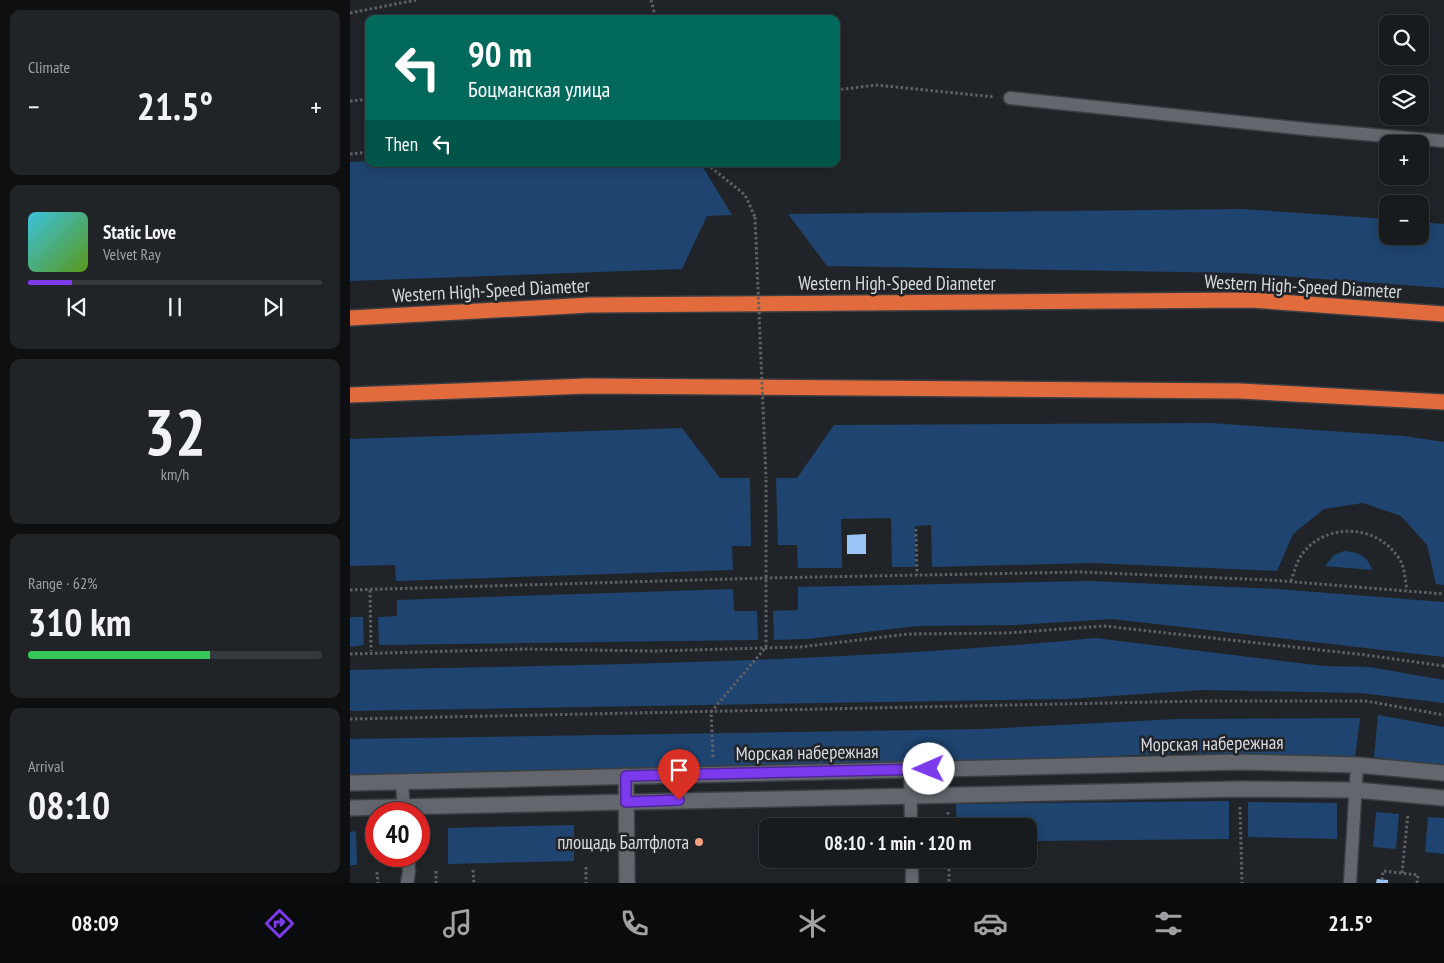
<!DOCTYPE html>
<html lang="en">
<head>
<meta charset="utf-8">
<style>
  body { margin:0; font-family:"PT Sans Narrow",sans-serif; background:#212427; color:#f1f3f6; height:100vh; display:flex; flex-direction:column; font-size:19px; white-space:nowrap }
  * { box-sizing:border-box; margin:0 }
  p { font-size:16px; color:#9fa1a4 }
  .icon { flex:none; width:28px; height:28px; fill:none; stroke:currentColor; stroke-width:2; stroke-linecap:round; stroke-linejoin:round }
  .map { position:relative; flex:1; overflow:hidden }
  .panel { display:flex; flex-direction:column; gap:10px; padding:10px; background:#0d0f10; width:350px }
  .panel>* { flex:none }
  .guide { position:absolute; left:15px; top:15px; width:475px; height:152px; border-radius:10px; box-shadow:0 2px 12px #0003,0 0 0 1px #36393c; background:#00695c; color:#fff; overflow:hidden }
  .buttons { position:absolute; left:1029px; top:15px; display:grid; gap:10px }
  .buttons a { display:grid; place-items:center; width:50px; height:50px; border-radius:10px; background:#181b1e; box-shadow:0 2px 12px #0003,0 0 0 1px #36393c; font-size:25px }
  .speed { position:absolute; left:15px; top:802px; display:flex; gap:10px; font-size:25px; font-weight:700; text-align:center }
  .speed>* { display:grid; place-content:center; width:65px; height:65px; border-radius:50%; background:#181b1e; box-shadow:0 2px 12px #0003,0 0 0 1px #36393c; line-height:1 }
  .speed .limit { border:8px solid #d22; background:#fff; color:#111 }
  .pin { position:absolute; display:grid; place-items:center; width:42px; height:42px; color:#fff; margin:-51px -21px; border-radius:50% 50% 50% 0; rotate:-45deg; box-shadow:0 0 5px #0007 }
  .pin .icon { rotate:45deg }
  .me { position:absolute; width:55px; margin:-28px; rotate:269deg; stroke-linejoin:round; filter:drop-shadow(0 0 4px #0008) }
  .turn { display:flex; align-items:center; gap:18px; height:105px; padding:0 20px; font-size:22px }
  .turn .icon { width:65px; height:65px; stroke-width:2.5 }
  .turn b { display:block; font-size:35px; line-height:42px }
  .then { display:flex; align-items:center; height:48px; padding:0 20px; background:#0003; gap:10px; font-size:19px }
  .big { font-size:38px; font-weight:700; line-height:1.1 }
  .panel .widget { flex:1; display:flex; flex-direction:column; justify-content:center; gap:8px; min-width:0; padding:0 18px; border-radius:10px; background:#212427 }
  .panel .dial { align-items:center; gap:0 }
  .dial b { font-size:65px; line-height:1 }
  .song { display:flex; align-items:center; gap:15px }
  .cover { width:60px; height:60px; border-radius:8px; background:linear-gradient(135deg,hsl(190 70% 55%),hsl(90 70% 35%)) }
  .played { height:5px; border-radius:2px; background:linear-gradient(90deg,#7c3aed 15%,#36393c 15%) }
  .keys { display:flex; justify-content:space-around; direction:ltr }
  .heat { display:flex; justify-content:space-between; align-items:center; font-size:28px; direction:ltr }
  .charge { height:8px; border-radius:4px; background:linear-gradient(90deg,#34c759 62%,#36393c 0) }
  .trip { position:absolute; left:409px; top:818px; width:278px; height:50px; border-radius:10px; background:#181b1e; box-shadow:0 2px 12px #0003,0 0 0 1px #36393c; font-weight:700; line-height:50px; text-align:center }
  .menu { display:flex; height:80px; justify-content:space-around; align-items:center; background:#0a0b0c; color:#9fa1a4 }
  .menu .icon { width:35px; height:35px }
  .menu .selected { color:#7c3aed }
  .menu b { font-size:22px; color:#f1f3f6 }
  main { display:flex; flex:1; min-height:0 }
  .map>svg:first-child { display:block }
  .green { fill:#1e446f }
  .building { fill:#9ac4f6 }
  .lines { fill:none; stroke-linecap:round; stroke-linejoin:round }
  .service-casing { stroke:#3b3e42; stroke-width:15 }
  .minor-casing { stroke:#3b3e42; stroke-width:18 }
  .tertiary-casing { stroke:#3b3e42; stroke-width:18 }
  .motorway-casing { stroke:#3b3e42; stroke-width:18 }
  .path { stroke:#5d6064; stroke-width:3; stroke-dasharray:2.5 2.5; stroke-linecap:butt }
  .service { stroke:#63676d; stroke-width:12 }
  .minor { stroke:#63676d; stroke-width:15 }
  .tertiary { stroke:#63676d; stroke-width:15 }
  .motorway { stroke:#e16b3d; stroke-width:15 }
  .path-bridge { stroke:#5d6064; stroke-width:3; stroke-dasharray:2.5 2.5; stroke-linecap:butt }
  .route-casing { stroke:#51269a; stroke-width:12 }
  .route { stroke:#7c3aed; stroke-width:9 }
  .poi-dot { fill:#f3a081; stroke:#202428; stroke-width:2 }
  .labels { text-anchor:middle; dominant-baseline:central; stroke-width:5; stroke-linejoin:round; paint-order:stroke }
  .street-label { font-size:19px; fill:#d8dade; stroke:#202428 }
  .poi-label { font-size:19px; fill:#d8dade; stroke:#202428; text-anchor:end }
</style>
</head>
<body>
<main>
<section class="panel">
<div class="widget"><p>Climate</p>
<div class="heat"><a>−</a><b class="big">21.5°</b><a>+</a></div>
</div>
<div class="widget">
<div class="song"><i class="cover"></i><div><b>Static Love</b><p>Velvet Ray</p></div></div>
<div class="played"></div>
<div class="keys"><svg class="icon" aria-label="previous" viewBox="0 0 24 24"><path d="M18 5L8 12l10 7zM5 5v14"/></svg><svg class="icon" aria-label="pause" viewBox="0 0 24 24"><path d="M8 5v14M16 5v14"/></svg><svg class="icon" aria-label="next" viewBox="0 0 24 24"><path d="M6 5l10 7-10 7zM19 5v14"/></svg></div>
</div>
<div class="widget dial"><b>32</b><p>km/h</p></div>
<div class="widget"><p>Range · 62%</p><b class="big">310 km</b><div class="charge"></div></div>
<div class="widget"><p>Arrival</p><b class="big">08:10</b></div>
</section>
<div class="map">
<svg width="1094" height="883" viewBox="0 0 1094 883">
  <rect width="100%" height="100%" fill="#202428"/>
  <path class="green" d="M19 161V164H351L382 215 357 216 332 269 0 281V162Z
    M892 209 1037 219 1038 236H1070V222L1094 224V288L890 273 477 266 438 214Z
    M860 423 1054 436 1094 442V585L1086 584 1077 545 1051 516 1013 503 974 509 943 534 927 571 742 563 582 567 581 525 565 526V567H542L541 518 491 519 492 568H448L447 545H428L426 478H447L484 425Z
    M332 428 370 478H400L401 546H382L383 570 46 581 45 565 0 566V439Z
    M994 551C1008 552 1018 556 1022 570L975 566 984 555Z
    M739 581 927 589 1094 602V657L762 619 664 625 567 626 457 639 424 640 423 611 448 610V587Z
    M383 589 384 611H407L408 640 29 645 28 617 47 616V600Z
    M0 617H13L14 645 0 647Z
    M745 638 974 666 1019 667 1094 680V703L1010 693 852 690 717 699 0 711V670C248 665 498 662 745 638Z
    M1028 715 1094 727V767L1024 757Z
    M1010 718 1005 757 828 753 641 762 0 778V739L633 729 828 719Z
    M879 801V839L678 841V826H607L606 804Z
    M898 802 987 803V839L898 837Z
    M1026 812 1049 814 1046 849 1023 847Z
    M1078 817 1094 818V854L1075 852Z
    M224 825V861L98 864V828Z
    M6 831 7 865H0V832Z"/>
  <path class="building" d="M516 534V554H497V535Z
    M1027 879 1038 880V883H1026Z"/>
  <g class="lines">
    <g class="service-casing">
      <path id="service" d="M660 98 956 129 1094 141
        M560 769 561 826
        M52 781 54 814
        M562 859V883
        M57 883 59 872 58 856
        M1000 883 1007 765"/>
    </g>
    <g class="minor-casing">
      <path id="minor" d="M276 776 277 883"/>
    </g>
    <g class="tertiary-casing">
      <path id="tertiary" d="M0 783 891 762 1007 765 1094 773
        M0 808 889 789 1006 790 1094 798"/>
    </g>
    <g class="motorway-casing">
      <path id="motorway" d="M0 318 240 305 901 300 1094 314
        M0 395 237 386 890 391 1094 402"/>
    </g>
    <path class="path" d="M301 0 306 19
      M0 13 66 0
      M486 90 526 85 645 97
      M0 101 19 99
      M0 154 19 152
      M357 164 395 195 405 217
      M566 529 567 575
      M941 581C944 573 947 560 953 553 978 521 1029 525 1050 560 1055 568 1055 581 1057 590
      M0 590 415 578 731 572 920 580 1094 594
      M20 590 21 651
      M0 654 176 649 305 651 450 647 559 634 657 633 754 626 1016 655 1094 666
      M0 719 851 701H1016L1094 715
      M363 757 361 712 416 647V478
      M890 807 892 883
      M598 812V826
      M599 859V883
      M236 867V883
      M123 870 124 883
      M86 871V883
      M27 872 28 883
      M1052 873 1058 814
      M1032 880 1033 871 1068 875 1067 883"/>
    <use href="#service" class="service"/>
    <use href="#minor" class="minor"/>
    <use href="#tertiary" class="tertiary"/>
    <use href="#motorway" class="motorway"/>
    <path class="path-bridge" d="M405 217 416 478"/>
  </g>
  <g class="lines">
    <g class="route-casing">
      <path id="route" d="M329 800 276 802V776L579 769"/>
    </g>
    <use href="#route" class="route"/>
  </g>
  <circle class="poi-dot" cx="349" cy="842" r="5"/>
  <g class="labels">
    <g class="street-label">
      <text x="547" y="283">Western High-Speed Diameter</text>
      <text transform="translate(953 286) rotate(3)">Western High-Speed Diameter</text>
      <text transform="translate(141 290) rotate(-3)">Western High-Speed Diameter</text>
      <text transform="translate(862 743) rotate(-1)">Морская набережная</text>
      <text transform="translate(457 752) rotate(-1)">Морская набережная</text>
    </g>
    <g class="poi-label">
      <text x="339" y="842">площадь Балтфлота</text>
    </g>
  </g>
</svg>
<div class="buttons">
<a><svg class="icon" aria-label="search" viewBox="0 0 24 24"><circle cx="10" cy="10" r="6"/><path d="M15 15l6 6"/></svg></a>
<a><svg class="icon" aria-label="layers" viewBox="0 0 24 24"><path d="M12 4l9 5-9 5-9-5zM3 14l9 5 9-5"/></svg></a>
<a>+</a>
<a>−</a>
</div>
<div class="speed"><div class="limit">40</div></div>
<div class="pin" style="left:329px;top:800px;background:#d93025"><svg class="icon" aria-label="arrive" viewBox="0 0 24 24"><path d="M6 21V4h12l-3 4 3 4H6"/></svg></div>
<svg class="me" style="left:579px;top:769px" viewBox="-20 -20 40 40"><circle r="19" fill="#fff"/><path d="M0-13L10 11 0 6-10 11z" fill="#7c3aed"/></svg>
<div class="trip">08:10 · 1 min · 120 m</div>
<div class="guide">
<div class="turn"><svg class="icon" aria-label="left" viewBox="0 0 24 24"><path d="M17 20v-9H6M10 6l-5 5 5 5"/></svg><div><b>90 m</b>Боцманская улица</div></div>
<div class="then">Then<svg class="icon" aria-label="left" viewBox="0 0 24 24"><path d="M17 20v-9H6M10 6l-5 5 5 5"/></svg></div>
</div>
</div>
</main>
<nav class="menu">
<b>08:09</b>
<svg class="icon selected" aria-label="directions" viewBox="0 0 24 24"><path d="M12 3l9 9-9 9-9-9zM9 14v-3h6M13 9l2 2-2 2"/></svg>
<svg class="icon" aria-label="music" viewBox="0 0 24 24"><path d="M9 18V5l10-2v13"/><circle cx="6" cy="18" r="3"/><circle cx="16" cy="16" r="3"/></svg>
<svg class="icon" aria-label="phone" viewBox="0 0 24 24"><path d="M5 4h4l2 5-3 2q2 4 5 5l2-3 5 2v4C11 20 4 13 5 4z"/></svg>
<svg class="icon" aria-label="climate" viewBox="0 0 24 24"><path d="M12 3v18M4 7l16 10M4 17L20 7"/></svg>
<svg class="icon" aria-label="car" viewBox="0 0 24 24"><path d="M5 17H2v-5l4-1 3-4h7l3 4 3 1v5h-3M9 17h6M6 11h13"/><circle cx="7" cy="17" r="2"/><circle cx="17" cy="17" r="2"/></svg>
<svg class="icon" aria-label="filters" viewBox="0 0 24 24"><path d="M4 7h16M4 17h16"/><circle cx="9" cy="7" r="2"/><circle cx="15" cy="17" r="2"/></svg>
<b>21.5°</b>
</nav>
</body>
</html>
